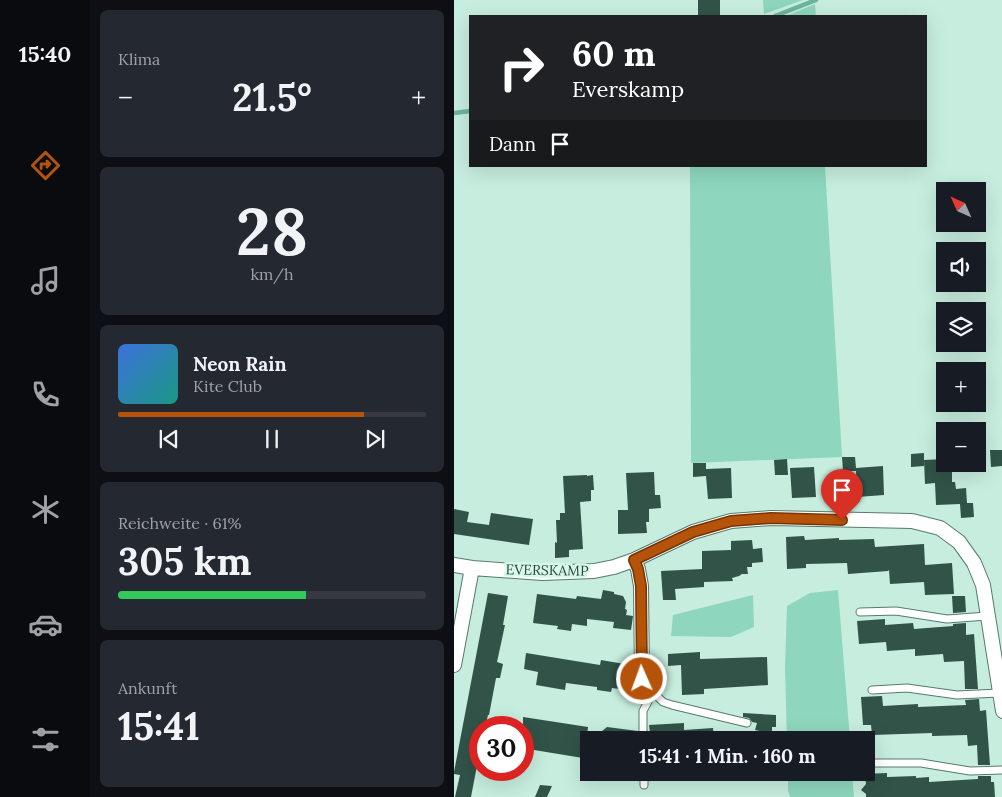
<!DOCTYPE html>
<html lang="de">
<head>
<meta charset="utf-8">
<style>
  body { margin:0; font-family:Lora,serif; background:#242831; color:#f1f3f6; height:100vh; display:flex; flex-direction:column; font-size:19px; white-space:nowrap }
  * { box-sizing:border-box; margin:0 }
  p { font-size:16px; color:#9ea1a6 }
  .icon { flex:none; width:28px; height:28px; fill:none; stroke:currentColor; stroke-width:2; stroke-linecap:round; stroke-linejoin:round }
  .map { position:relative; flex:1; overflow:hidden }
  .drawer { display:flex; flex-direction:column; gap:10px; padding:10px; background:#0d0f14; width:364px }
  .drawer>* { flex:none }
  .hud { position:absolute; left:15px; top:15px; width:458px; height:152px; border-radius:0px; box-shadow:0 5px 20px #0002; background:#202124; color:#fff; overflow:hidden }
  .needle { width:32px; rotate:315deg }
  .controls { position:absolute; left:482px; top:182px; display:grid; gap:10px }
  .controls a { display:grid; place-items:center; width:50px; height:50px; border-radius:0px; background:#171b24; box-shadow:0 5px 20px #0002; font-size:25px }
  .speed { position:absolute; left:15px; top:716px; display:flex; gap:10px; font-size:25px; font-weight:700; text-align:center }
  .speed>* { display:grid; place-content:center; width:65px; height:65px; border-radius:50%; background:#171b24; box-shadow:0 5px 20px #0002; line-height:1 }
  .speed .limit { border:8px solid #d22; background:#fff; color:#111 }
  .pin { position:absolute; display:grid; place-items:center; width:42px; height:42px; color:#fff; margin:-51px -21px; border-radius:50% 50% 50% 0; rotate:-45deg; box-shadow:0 0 5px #0007 }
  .pin .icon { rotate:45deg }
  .me { position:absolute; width:55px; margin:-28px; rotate:358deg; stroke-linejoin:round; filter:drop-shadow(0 0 4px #0008) }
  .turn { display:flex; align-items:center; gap:18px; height:105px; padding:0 20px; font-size:22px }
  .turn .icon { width:65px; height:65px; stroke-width:2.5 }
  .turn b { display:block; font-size:35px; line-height:42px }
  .then { display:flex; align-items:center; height:48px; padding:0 20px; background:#0003; gap:10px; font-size:19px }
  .big { font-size:38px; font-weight:700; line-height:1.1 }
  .drawer .tile { flex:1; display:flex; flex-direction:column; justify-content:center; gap:8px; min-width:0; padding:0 18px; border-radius:8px; background:#242831 }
  .drawer .dial { align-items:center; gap:0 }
  .dial b { font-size:65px; line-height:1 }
  .song { display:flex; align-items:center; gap:15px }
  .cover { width:60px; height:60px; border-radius:8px; background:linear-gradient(135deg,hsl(220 70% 55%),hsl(170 70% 35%)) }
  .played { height:5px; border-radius:2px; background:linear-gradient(90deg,#b45309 80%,#363941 80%) }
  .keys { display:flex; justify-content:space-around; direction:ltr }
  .heat { display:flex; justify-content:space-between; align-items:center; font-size:28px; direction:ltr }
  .charge { height:8px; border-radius:4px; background:linear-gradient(90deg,#34c759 61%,#363941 0) }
  .trip { position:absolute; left:126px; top:731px; width:295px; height:50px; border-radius:0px; background:#171b24; box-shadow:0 5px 20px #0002; font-weight:700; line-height:50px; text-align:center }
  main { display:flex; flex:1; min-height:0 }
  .menu { display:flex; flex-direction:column; width:90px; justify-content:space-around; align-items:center; background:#090b0e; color:#9ea1a6 }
  .menu .icon { width:35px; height:35px }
  .menu .active { color:#b45309 }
  .menu b { font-size:22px; color:#f1f3f6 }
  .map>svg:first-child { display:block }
  .green { fill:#8ed6be }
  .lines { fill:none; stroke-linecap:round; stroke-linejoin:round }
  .stream { stroke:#6cb59d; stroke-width:4.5 }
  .building { fill:#315348 }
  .lane-casing { stroke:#577a6e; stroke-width:9 }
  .street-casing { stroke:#577a6e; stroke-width:16 }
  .lane { stroke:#fff; stroke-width:7 }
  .street { stroke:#fff; stroke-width:14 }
  .route-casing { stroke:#753606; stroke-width:12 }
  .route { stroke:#b45309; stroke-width:9 }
  .labels { text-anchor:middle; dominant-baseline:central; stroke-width:5; stroke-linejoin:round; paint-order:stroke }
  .street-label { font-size:14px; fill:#31413b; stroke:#d3faeb }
</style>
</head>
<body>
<main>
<nav class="menu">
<b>15:40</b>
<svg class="icon active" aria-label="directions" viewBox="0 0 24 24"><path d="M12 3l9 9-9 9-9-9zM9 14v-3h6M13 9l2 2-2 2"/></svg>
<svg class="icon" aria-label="music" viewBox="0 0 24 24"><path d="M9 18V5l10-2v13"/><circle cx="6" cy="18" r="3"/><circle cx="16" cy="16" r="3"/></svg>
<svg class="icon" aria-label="phone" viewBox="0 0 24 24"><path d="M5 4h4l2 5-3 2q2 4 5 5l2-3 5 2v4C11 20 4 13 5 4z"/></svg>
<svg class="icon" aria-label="climate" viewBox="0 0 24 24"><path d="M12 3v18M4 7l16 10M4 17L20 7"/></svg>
<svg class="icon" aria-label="car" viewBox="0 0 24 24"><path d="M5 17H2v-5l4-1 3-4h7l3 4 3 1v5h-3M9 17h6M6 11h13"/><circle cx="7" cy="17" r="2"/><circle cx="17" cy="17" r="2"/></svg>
<svg class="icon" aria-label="filters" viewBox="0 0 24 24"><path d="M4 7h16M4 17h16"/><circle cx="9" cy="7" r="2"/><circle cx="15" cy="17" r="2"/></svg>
</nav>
<section class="drawer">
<div class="tile"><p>Klima</p>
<div class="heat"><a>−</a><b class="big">21.5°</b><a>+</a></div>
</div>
<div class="tile dial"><b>28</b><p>km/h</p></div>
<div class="tile">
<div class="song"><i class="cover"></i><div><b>Neon Rain</b><p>Kite Club</p></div></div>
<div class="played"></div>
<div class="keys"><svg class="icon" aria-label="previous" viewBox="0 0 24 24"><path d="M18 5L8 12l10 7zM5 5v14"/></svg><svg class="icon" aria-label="pause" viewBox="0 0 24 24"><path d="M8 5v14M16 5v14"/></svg><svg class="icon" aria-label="next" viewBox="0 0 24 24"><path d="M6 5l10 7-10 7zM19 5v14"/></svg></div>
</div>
<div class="tile"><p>Reichweite · 61%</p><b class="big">305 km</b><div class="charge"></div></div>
<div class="tile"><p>Ankunft</p><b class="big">15:41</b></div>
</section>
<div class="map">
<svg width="549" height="797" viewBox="0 0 549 797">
  <rect width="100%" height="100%" fill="#c6edde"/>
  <path class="green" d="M309 0H349L310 14Z
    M361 4 362 16H332Z
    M236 166H371L388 457 237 463Z
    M384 590 396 740H333L331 668 333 606 356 593Z
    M299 595 300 627 277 637 217 636 219 615Z
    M334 773H398L400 797H336L334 791Z"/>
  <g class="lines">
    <path class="stream" d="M321 16 362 0
      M0 113 16 111"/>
  </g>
  <path class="building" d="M244 0H266V16H244Z
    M536 450H549V466L537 467Z
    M470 453V466L457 467V454Z
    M388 457H401L402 468 429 466 430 495 403 497 402 471H389Z
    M333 459 334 475H321L320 460Z
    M491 459V464H498V482H501L502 489 512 488 513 503H519L520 517 507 518 506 504 482 505 481 483 471 484 470 460Z
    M239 463H252V469L277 468 278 498 254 499 252 476 239 477Z
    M360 467 362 497 338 498 336 468Z
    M200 472 201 495H206L207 508 195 509V522H192L193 533 164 534V510H174L172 473Z
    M133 475V476L139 475 140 490H137V501L126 502 129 549 115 550V557L101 558V542L103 543 102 520H106V513H111L109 476Z
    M0 509 15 512 13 522 35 525 37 513 79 519 75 545 0 534Z
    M350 536 351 540 385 538V540L420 539 421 547 470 544 471 565 498 563 500 594 471 595 470 582 436 584 435 570 434 571 394 574 393 563 352 564V568L333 569 332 537Z
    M298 540 299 549 308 548 309 562 298 563V567H293L294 574H288L285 576 278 578 279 581 250 582V587L221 589 222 600H209L207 571 248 569V551L277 550V541Z
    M149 590 160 592V594L169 596 172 602 171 609 173 610 172 615 179 616 177 630 159 628 160 622 133 619V626L118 624 117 631 103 629 104 626 79 623 83 594 122 599 123 596 147 599Z
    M34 593 54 596 49 625H51L43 662 49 664 46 678H42L35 715H34L31 728H26V750L17 797H1L6 775 0 774V772Z
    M498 596H511L512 612 499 613Z
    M431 619V625L459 623 460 629 499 626V624L512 623V635L520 634 524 689H511L510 661 490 662 489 654 461 656V649L433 651 432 642 405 644 403 621Z
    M246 652V659L313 657 314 685 250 689V694L228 695 227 665 214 666V654Z
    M72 653 146 665 147 660 176 665 175 670 179 671 181 684 173 683 172 690 158 688 157 692 143 690V687L112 683 111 690 82 685 84 672 70 669Z
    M428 696 429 706 464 704V707L512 705 511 700 525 699 526 711 532 710 536 765H524L523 745 514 746 513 735 478 736V733L418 735 417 725H409L407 697Z
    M289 713 322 715V727H318V734L301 730 303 723 298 722 295 718 289 717Z
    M69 717 134 727 132 744 135 741V759L74 749 75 742 69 741Z
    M230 723V730L259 728 260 740H203L202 737H197L196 740H194V733H196L195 725Z
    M153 727 184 731V740H137Z
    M433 773V777L462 776V778L475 777V782L524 779V776H537V782H540L541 797H412V794L407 790 412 784 411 774Z
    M86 785 98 786 93 797H81Z"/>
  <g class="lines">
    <g class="lane-casing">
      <path id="lane" d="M406 612 442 611 493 619 533 616
        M418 690 453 688 503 695 545 693
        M189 740V711L199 692 209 702 218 705 293 723
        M419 763H467L516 771 549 770
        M190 772V785"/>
    </g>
    <g class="street-casing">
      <path id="street" d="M180 560 184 569 187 586 188 679 199 692
        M0 565 18 568 88 573 140 571 160 567 180 560 239 532 277 521 317 518 458 521 486 528 505 542 520 563 529 585 549 711
        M0 665 18 568"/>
    </g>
    <use href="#lane" class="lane"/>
    <use href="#street" class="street"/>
  </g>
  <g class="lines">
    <g class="route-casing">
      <path id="route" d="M188 679 187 586 184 569 180 560 239 532 277 521 317 518 388 520"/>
    </g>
    <use href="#route" class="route"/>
  </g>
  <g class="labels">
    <g class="street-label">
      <text transform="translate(93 570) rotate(1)">EVERSKAMP</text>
    </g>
  </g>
</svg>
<div class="controls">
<a><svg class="needle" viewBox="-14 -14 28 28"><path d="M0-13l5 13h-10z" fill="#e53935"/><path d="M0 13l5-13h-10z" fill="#9ea1a6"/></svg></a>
<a><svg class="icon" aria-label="sound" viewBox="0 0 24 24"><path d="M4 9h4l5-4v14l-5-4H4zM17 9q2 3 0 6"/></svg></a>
<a><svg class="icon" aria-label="layers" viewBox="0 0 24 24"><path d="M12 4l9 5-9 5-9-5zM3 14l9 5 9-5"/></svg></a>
<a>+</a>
<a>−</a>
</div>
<div class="speed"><div class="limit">30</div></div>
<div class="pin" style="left:388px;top:520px;background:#d93025"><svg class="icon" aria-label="arrive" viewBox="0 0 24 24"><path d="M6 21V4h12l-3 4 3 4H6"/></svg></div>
<svg class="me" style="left:188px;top:679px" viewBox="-20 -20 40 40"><circle r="17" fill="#b45309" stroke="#fff" stroke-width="3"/><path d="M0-11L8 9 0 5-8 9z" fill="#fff"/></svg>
<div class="trip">15:41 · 1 Min. · 160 m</div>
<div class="hud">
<div class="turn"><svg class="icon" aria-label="right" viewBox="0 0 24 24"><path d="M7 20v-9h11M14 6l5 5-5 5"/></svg><div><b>60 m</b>Everskamp</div></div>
<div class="then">Dann<svg class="icon" aria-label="arrive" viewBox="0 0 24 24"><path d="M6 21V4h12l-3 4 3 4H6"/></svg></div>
</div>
</div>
</main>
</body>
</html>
